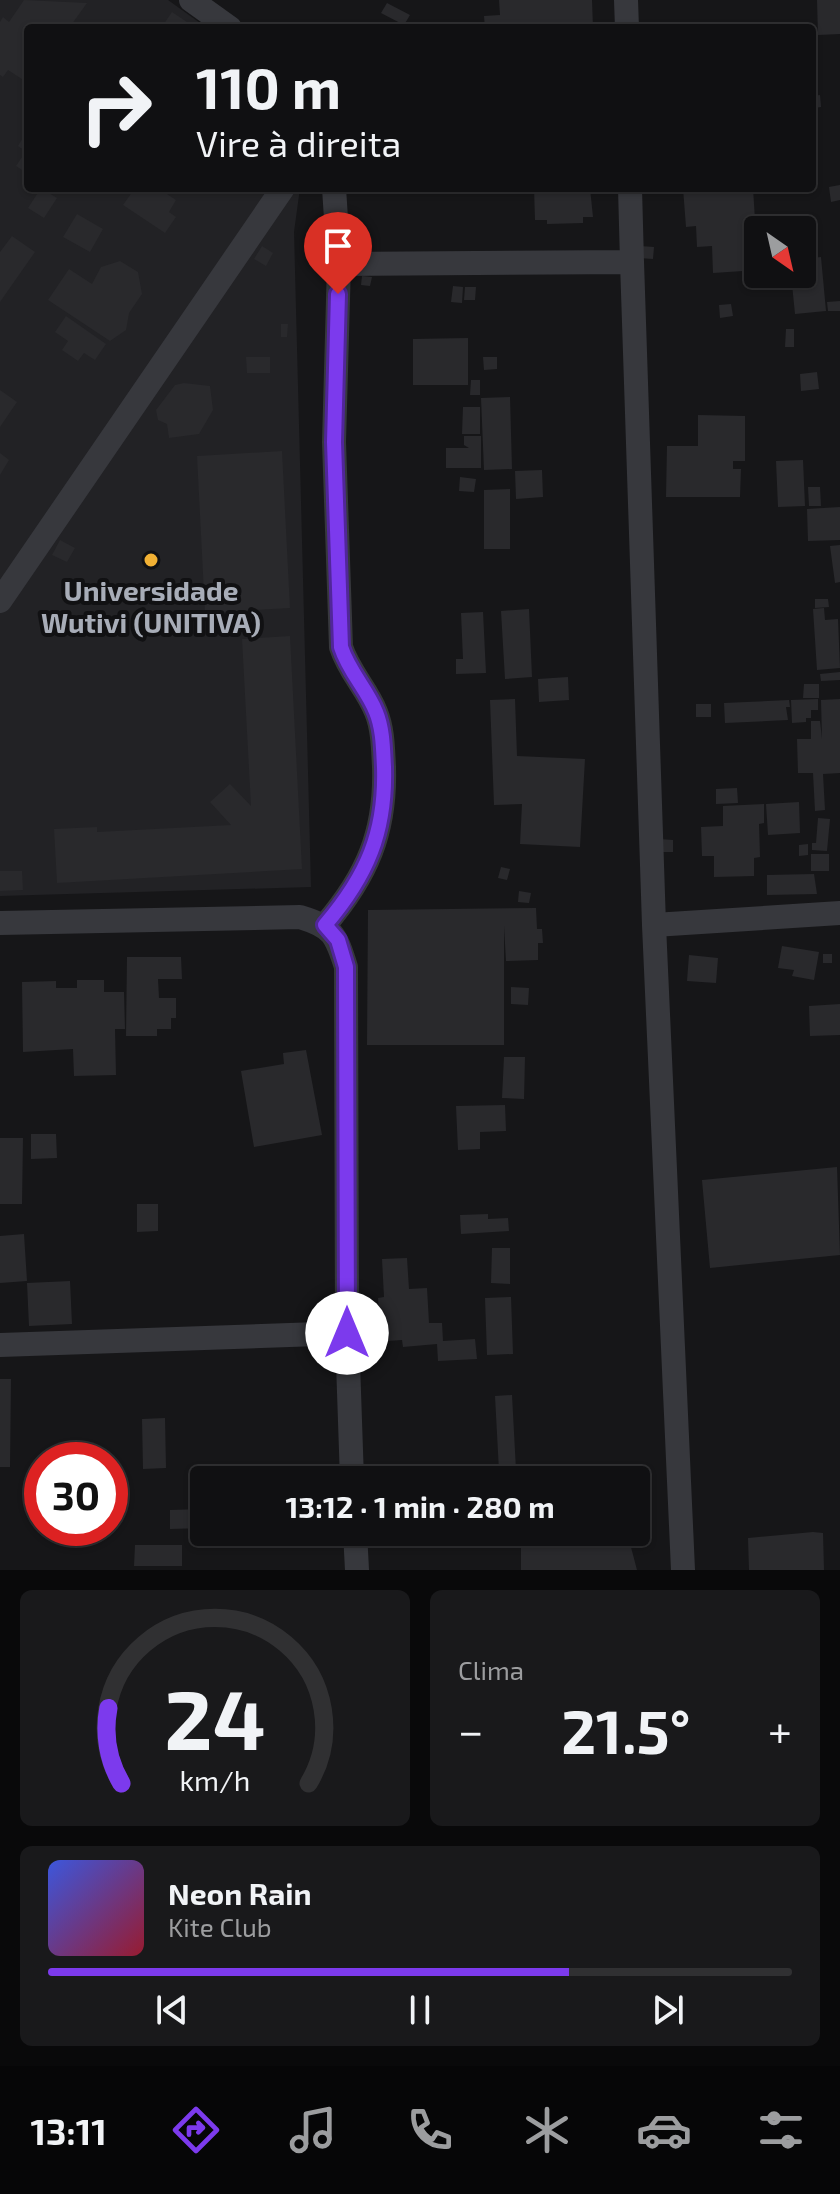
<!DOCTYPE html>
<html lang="pt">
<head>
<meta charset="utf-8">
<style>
  body { margin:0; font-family:"Exo 2",sans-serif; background:#19191b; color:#f1f3f6; height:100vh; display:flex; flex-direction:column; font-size:30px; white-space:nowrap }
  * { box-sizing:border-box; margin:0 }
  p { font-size:26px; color:#9c9d9f }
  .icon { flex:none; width:44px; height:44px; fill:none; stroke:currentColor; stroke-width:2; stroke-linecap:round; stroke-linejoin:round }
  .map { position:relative; height:1570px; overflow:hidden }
  .side { display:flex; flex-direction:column; gap:20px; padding:20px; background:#09090a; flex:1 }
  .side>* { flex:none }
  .hud { position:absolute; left:24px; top:24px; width:792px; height:168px; border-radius:8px; box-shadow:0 2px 6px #0004,0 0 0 2px #303032; background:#101012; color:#f1f3f6; overflow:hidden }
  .needle { width:52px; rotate:146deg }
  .buttons { position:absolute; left:744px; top:216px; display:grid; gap:16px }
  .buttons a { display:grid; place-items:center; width:72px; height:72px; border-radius:8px; background:#101012; box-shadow:0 2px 6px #0004,0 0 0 2px #303032; font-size:40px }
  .speed { position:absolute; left:24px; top:1442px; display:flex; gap:16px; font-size:40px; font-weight:700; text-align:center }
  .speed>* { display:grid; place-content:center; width:104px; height:104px; border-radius:50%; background:#101012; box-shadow:0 2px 6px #0004,0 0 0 2px #303032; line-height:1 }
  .speed .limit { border:12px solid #d22; background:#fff; color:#111 }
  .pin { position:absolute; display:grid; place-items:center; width:68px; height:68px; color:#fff; margin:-82px -34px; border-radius:50% 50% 50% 0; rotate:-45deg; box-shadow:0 0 8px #0007 }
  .pin .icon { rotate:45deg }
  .me { position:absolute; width:88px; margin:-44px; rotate:0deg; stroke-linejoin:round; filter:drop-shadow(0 0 6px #0008) }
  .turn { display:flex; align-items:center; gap:28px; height:168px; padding:0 40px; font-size:36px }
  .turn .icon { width:104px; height:104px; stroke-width:2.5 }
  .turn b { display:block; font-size:56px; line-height:68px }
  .big { font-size:60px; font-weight:700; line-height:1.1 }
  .side .widget { flex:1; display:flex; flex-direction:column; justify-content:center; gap:12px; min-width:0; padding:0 28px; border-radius:12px; background:#19191b }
  .side .dial { align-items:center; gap:0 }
  .dial svg { height:208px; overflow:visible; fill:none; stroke:#303032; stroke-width:7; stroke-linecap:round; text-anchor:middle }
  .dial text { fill:#f1f3f6; stroke:none }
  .song { display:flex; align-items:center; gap:24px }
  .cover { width:96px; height:96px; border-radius:12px; background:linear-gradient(135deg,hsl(230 70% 55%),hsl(350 70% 35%)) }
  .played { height:8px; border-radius:4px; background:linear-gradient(90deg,#7c3aed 70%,#303032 70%) }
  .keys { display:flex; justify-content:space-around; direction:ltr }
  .heat { display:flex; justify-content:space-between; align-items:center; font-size:44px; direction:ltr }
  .side .tiles { flex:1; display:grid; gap:20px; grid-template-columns:1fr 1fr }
  .widget:last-child { grid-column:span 2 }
  .trip { position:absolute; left:190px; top:1466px; width:460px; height:80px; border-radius:8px; background:#101012; box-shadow:0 2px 6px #0004,0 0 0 2px #303032; font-weight:700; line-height:80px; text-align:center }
  .tabs { display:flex; height:128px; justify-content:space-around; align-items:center; background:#060607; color:#9c9d9f }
  .tabs .icon { width:56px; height:56px }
  .tabs .active { color:#7c3aed }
  .tabs b { font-size:36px; color:#f1f3f6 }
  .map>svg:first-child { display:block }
  .built { fill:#222225 }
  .building { fill:#29292c }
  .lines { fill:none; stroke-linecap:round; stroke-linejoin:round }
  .minor { stroke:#37383d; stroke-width:24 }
  .route-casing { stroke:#51269a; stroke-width:20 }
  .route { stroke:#7c3aed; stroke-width:14 }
  .poi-dot { fill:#f2b134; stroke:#111113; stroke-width:3 }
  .labels { text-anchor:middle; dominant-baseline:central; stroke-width:8; stroke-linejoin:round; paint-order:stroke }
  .poi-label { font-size:28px; font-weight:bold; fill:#a8adb8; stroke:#111113 }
</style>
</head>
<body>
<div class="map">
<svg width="840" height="1570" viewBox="0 0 840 1570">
  <rect width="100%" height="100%" fill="#161618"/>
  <path class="built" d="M0 0H168L207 28H28V188H300L294 232 311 887 0 896Z"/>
  <path class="building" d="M24 0 87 3 69 28H28V83L8 70 3 77 0 75V22L3 17 9 22Z
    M499 0H592L593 28H485L484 16 500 15Z
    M817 0H840V34L818 35Z
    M387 3 410 15 404 25 381 13Z
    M172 12 196 28H161Z
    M820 95 821 107 814 108 815 117H812V96Z
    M24 136 28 139V153L18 146Z
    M22 157 28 161 22 170 16 166Z
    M840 185V200L831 202 829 187Z
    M41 188 57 198 44 218 28 208Z
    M135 188 143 192 146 188H158L176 200 169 212 176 217 165 233 123 205Z
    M534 188H590L593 217H583V223L547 224V220H535Z
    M683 188H753L755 220H766L767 230H758V270L713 273 712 246 697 247 696 226 686 227Z
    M77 214 103 229 90 252 63 237Z
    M12 236 35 252 0 302V252Z
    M262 246 273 253 266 266 254 259Z
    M640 246 654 247 653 259 639 258Z
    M821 257 826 311 795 314 791 274H802V259Z
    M120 261 138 272 142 294 129 313 126 330 110 341 48 300 69 269 92 284 101 267Z
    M362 276 372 277 370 286 361 285Z
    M453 286 463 287 462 303 451 302Z
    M465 287H476L475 300H464Z
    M840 301V311H828L827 302Z
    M731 304 733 316 720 318 719 305Z
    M66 316 106 344 95 360 84 353 78 361 62 350 68 341 55 332Z
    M281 324H288L287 337H281Z
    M786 329H794V347H785Z
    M468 338V385H413V339Z
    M246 357H270V373H247Z
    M483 357H497V369L484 370Z
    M817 372 819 389 801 391 800 374Z
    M471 380H480V395H470Z
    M184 383 210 386 213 410 199 434 169 438 167 424 158 420 156 410 175 385Z
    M0 390 17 402 0 427Z
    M510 397 512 469 484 470 481 398Z
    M463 407H480V434H462Z
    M698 415 745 416V461H733V469H741L740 497H666L667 446H698Z
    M464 436H481V468H446V448H469L464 445Z
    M282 451 290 608 205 613 197 456Z
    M0 453 9 460 0 475Z
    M803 460 805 506 778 507 776 461Z
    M542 470 543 497 516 499 515 471Z
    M460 477 476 479 474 492 459 491Z
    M808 487H820L821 506H809Z
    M510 489V549H484V490Z
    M840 507V540L808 541 807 509Z
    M60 540 75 548 67 562 52 555Z
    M840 545V582L835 583 830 546Z
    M815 599H828L829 607 815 608Z
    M824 608 825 620 838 619 840 668 817 670 813 609Z
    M529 609 532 677 505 679 501 611Z
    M483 612 486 673 456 674V659H463L461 613Z
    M290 636 302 869 57 883 54 829 97 827V832L231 825 210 802 230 784 251 806 242 639Z
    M840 672V680L821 681 820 674Z
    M568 677 569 700 539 702 538 679Z
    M804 684H819V698H803Z
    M515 699 517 756 585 759 580 847 520 844 522 804 494 805 490 700Z
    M818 699V710H811V718H806V722L792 723 791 700Z
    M840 699V773L823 774 825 810 815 811 813 773H798L797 739H811V721H820L822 739 821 700Z
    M789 700 790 707H786L788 720 725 723 724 703Z
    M696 704H711V717H696Z
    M737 788 738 803 716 804V789Z
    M799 802 800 833 768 835 766 804Z
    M764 804V823L759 824 760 857 754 858V876L714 877V856H702L701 827 723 826V806Z
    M818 818 830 819 827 851 812 850V843H816Z
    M659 839 673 840V852H659Z
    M808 844V855L799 856V845Z
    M811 854H829V871H811Z
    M501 867 510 869 507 880 498 878Z
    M0 871H22L23 890 0 891Z
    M814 874 817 894 767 895V875Z
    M519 891 531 893 529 903 518 902Z
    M536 908 537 929H542L543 943H538V960L506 961 504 926V1045H367L368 910Z
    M782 946 819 952 814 980 792 976 794 970 778 968Z
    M823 954H832V963H823Z
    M689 955 718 958 716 983 687 981Z
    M127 957H181L182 979H158L159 998H176V1018H171V1029H157V1036H126Z
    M77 980H104V992H124L125 1029H115L116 1075 74 1076 73 1049 23 1052 22 982 56 981V988H77Z
    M511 987 529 988 528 1005 511 1004Z
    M840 1004V1035L810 1036 809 1006Z
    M306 1050 322 1135 254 1147 241 1071 284 1064 283 1053Z
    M504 1057H525L524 1099 502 1098Z
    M505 1105 506 1131 480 1132V1149L458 1150 456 1106Z
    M31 1134H56L57 1158 31 1159Z
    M0 1138H23L22 1204H0Z
    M837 1167 840 1255 710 1268 702 1180Z
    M137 1204H158V1231L137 1232Z
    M488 1214V1219L508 1218 509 1231 461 1234 460 1215Z
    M24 1234 27 1281 0 1283V1236Z
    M492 1248H510V1284L491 1283Z
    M407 1258 409 1289 427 1288 429 1323H442L443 1341 475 1339 477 1359 438 1361 437 1344 403 1347 402 1340 387 1341 386 1332H380L378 1298 384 1297 382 1259Z
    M70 1281 72 1324 29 1326 27 1283Z
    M511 1297 513 1354 487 1355 485 1298Z
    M0 1379H11L10 1467H0Z
    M512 1395 516 1470 499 1471 495 1396Z
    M165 1418 166 1468 143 1469 142 1419Z
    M570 1466 571 1480H520V1468Z
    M204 1509V1528L170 1529V1510Z
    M521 1532H627L637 1570H521Z
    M813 1532 823 1533 824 1570H749L748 1538Z
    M135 1545H182V1566H134Z"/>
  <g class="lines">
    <path class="minor" d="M191 0 230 28
      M626 0 627 28
      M334 188 339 264 632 262 654 925 683 1570
      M630 188 632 262
      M0 601 283 188
      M0 923 300 917C333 927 336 935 346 967L347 1333 352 1480
      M325 925C367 876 386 832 384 767 383 749 383 729 376 712 367 689 349 672 341 647L334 442 339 264
      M654 925 840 913
      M0 1345 347 1333
      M355 1532 357 1570"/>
  </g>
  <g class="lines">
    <g class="route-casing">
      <path id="route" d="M338 294 334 442 341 647C349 672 367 689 376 712 383 729 383 749 384 767 386 832 367 876 325 925L338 940 346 967 347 1333"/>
    </g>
    <use href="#route" class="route"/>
  </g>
  <circle class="poi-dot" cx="151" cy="560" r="8"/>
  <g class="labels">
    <g class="poi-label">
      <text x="151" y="590">Universidade<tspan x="151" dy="32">Wutivi (UNITIVA)</tspan></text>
    </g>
  </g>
</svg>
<div class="buttons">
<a><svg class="needle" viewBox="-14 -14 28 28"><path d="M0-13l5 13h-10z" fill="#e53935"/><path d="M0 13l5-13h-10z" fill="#9c9d9f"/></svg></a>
</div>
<div class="speed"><div class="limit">30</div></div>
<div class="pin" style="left:338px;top:294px;background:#d93025"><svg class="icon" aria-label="arrive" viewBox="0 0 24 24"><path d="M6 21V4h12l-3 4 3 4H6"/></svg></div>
<svg class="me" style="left:347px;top:1333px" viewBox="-20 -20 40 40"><circle r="19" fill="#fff"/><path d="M0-13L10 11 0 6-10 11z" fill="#7c3aed"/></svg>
<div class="trip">13:12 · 1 min · 280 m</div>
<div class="hud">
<div class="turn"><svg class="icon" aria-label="right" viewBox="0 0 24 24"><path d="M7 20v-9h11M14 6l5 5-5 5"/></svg><div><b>110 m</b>Vire à direita</div></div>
</div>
</div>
<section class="side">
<div class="tiles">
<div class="widget dial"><svg viewBox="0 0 100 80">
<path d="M14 69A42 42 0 1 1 86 69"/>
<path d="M14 69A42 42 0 0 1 9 40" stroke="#7c3aed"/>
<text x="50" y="56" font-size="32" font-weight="700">24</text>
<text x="50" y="72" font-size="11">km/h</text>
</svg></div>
<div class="widget"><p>Clima</p>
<div class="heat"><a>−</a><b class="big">21.5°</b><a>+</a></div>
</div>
<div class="widget">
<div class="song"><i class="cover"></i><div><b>Neon Rain</b><p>Kite Club</p></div></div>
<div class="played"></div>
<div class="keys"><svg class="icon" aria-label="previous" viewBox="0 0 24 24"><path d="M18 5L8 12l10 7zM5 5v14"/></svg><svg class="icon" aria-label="pause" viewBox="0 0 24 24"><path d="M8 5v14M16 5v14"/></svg><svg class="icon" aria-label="next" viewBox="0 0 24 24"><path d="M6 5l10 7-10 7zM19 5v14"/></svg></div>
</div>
</div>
</section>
<nav class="tabs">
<b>13:11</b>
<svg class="icon active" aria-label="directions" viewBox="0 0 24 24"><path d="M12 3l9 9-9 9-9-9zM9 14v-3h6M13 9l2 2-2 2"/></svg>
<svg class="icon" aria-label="music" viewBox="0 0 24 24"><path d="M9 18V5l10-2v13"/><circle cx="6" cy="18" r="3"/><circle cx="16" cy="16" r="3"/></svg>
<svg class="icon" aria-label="phone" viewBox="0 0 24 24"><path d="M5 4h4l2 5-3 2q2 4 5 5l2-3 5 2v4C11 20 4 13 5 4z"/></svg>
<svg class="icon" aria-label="climate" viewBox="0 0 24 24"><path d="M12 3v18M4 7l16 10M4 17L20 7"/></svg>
<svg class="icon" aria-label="car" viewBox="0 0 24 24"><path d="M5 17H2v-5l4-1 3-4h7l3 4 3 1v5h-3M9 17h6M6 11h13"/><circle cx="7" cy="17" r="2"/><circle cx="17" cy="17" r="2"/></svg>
<svg class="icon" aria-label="filters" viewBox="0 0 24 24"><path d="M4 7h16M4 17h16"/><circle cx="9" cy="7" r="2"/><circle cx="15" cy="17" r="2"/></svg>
</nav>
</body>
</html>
